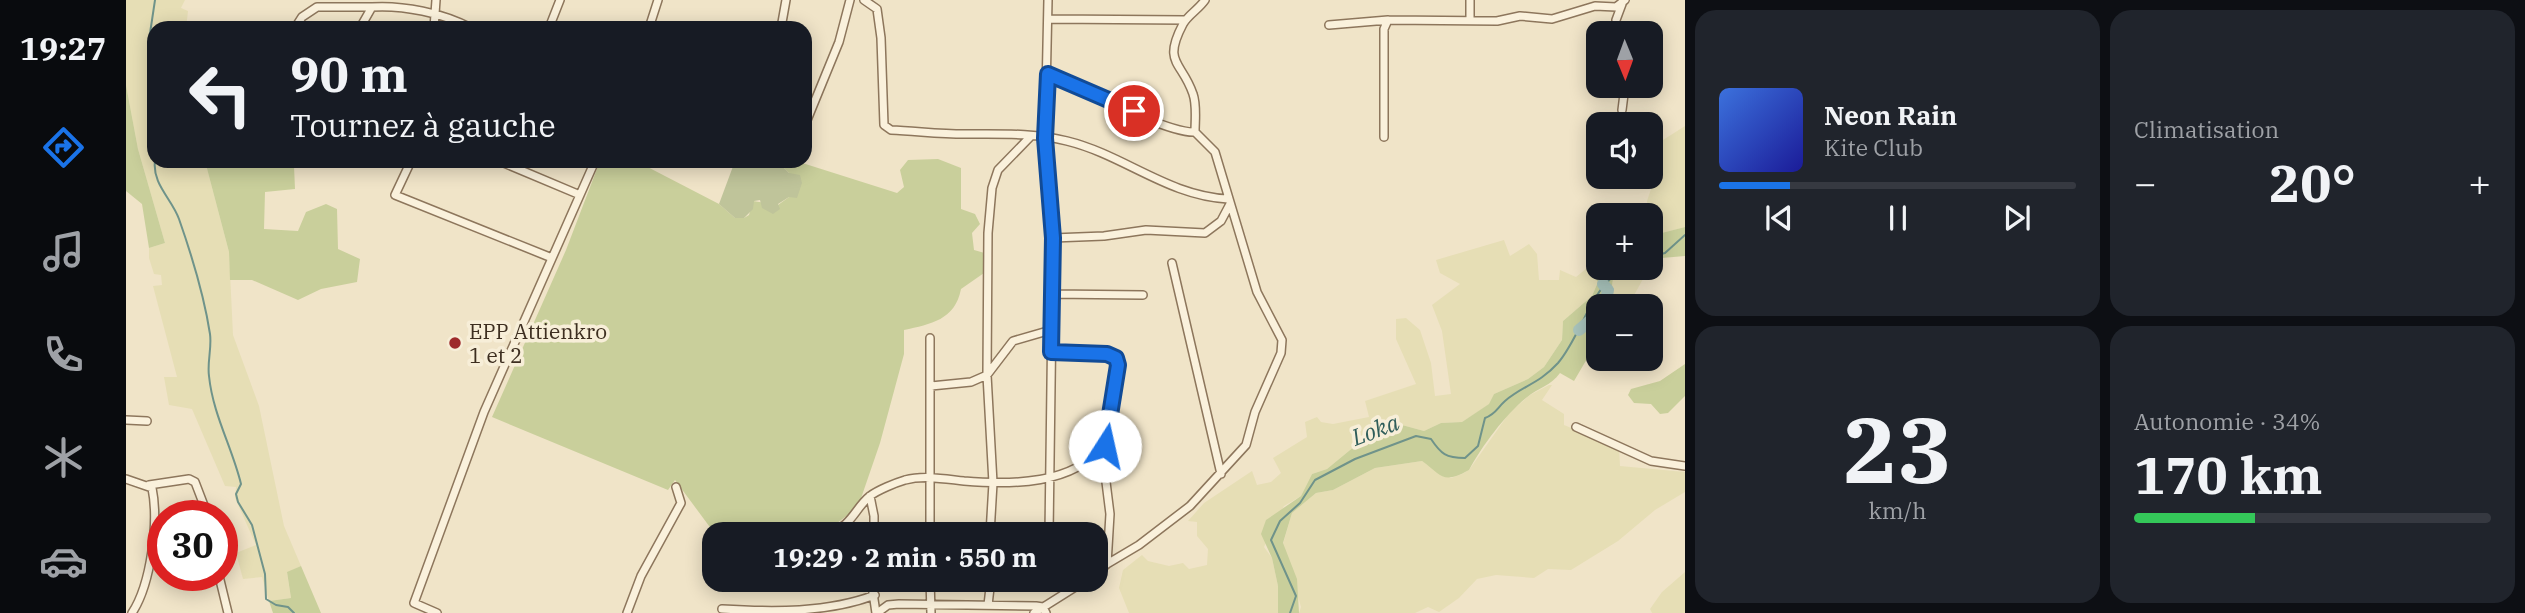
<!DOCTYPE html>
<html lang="fr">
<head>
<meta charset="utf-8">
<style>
  body { margin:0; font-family:"IBM Plex Serif",serif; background:#20242c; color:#f1f3f6; height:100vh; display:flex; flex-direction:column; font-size:26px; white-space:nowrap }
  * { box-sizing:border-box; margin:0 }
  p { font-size:23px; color:#9ea1a6 }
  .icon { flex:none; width:38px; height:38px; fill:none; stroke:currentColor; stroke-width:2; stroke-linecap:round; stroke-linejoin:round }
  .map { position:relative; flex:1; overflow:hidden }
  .panel { display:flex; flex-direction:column; gap:10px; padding:10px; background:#0d0f14; width:840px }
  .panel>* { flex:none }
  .guide { position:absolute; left:21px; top:21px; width:665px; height:147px; border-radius:21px; box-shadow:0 4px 18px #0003; background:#171b24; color:#f1f3f6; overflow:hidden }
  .needle { width:46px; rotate:179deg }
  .controls { position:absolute; left:1460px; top:21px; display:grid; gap:14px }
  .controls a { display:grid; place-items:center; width:77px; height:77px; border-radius:14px; background:#171b24; box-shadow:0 4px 18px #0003; font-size:35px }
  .speed { position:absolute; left:21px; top:500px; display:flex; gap:14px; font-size:35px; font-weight:700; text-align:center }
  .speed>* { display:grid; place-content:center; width:91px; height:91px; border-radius:50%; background:#171b24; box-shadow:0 4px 18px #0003; line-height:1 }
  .speed .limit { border:10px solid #d22; background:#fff; color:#111 }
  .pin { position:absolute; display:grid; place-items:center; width:60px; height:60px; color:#fff; margin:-30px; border:4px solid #fff; border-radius:50%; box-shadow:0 2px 7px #0007 }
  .me { position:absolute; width:77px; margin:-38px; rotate:10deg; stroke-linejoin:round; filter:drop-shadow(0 0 5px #0008) }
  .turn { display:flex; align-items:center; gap:24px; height:147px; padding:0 28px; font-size:32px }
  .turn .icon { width:91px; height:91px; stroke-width:2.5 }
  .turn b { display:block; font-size:49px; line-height:60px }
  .big { font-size:52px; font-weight:700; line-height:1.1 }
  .panel .tile { flex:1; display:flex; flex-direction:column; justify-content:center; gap:10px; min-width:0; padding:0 24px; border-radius:21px; background:#20242c }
  .panel .dial { align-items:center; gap:0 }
  .dial b { font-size:91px; line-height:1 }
  .song { display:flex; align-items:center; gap:21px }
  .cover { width:84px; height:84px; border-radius:10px; background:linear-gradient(135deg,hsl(220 70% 55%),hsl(240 70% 35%)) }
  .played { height:7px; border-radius:4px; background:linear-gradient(90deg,#1a73e8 20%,#363941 20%) }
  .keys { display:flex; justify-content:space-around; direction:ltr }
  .heat { display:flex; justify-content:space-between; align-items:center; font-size:38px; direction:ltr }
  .charge { height:10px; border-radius:5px; background:linear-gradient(90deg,#34c759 34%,#363941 0) }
  .panel .tiles { flex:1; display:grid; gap:10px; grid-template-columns:repeat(2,1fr) }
  .trip { position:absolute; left:576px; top:522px; width:406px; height:70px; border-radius:21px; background:#171b24; box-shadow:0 4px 18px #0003; font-weight:700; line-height:70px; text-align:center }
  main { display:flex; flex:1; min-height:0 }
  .dock { display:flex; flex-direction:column; width:126px; justify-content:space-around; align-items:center; background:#090b0e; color:#9ea1a6 }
  .dock .icon { width:49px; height:49px }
  .dock .on { color:#1a73e8 }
  .dock b { font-size:32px; color:#f1f3f6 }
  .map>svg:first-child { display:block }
  .farmland { fill:#e6deb5 }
  .green { fill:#c9cf9b }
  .cemetery { fill:#bfc49a }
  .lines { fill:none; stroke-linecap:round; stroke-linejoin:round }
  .stream { stroke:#6f938a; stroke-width:2 }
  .river { stroke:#a9c4bc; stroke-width:12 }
  .minor-casing { stroke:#8d765c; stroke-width:10 }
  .minor { stroke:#faf1dc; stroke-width:7 }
  .route-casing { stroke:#114b97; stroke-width:18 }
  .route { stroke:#1a73e8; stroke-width:12 }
  .poi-dot { fill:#9e2a2b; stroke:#f7eed8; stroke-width:2.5 }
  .labels { text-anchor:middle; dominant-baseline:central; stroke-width:7; stroke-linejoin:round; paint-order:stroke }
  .poi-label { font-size:21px; fill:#3d2e20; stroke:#f7eed8; text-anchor:start }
  .water-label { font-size:23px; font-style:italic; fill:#2f5d5a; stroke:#f7eed8 }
</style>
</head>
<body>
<main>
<nav class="dock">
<b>19:27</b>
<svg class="icon on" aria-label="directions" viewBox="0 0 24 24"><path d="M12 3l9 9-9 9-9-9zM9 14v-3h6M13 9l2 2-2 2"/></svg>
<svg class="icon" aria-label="music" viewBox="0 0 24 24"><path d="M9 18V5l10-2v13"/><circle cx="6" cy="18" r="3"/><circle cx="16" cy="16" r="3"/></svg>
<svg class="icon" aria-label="phone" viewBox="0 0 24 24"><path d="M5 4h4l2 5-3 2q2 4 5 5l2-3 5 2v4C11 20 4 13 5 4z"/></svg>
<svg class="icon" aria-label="climate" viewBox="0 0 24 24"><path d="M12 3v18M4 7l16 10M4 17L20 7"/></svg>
<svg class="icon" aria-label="car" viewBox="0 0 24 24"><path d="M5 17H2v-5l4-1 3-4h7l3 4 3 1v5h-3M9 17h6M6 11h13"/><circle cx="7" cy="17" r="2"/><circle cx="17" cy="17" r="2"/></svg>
</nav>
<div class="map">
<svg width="1559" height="613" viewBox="0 0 1559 613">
  <rect width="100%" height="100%" fill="#f0e4c8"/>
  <path class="farmland" d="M0 0H59L55 8 62 11 60 28H28V161H79L103 252 107 335 133 406 158 526 175 566 161 573 165 598 143 601 136 577 117 579 110 553 130 545 109 498 110 487 99 486 66 409 43 405 38 377H51L27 286 36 285 35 275 28 274 23 258V248L39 243 12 149 0 85Z
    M1559 126V227L1525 236 1521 201 1526 186 1511 178 1496 177H1524V140H1537Z
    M1378 240 1384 256 1403 244 1411 254 1413 280H1433L1434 270 1450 277 1461 268 1472 282 1466 296 1437 321 1436 340 1418 367 1402 379 1368 394 1364 404 1336 422 1315 423 1298 431 1276 425 1257 430 1235 441 1201 469 1186 474 1175 496 1158 506 1138 547 1146 558 1152 586V613H1003L993 588 997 570 1016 555 1022 561 1043 566 1057 563 1063 569 1081 565 1082 549 1071 536V522L1062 521 1078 503 1126 471 1131 485 1145 482 1155 473 1147 458 1181 437 1179 422 1191 417 1195 422 1207 424 1243 417 1239 401 1290 384 1270 339V319L1280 318 1294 330 1305 363 1309 396 1325 394 1316 331 1306 305 1334 284 1314 273 1310 260Z
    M1508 268 1522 270 1502 306H1483L1487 279Z
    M1423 385H1426L1416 400 1438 414V425L1493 448 1494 466 1559 472V492L1529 510 1492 541 1445 570 1422 569 1408 578 1370 575 1351 579 1333 598 1313 612 1302 607 1289 613H1173L1175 607 1157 544 1166 513 1190 493 1207 490 1249 468 1296 461 1325 478 1336 474 1343 470 1384 412 1404 395Z
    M1559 572V613H1526L1524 609 1536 592Z"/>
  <path class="green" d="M0 85 12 149 39 243 23 248 16 204 0 191Z
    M812 159 835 168V209L849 214 854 224 846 233 848 250 862 254 858 273 835 289C829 320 805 324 778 330V354L754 443 732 507 702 530 691 534H589L549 480 542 490 366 417 440 250 474 161H510L593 204 609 218H618L623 215 627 201 652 205 663 197V173L656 166 631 161H670L771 193 778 187 774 170 782 160Z
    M79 161H144L168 166 169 189 139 192 138 229 172 231 180 212 200 204 211 209 212 249 234 259 231 282 195 289 172 300 126 280H104L103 252Z
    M1559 227V256L1524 259V236Z
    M1472 260V268H1508L1487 279 1483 306H1472V340L1448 381 1434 373C1425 386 1413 387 1400 398 1379 415 1356 446 1343 470 1316 485 1316 475 1296 461L1249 468 1207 490 1190 493 1166 513 1157 543 1171 579 1173 613H1152V586L1146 558 1135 534 1140 520 1175 496 1186 474 1201 469 1235 441 1257 430 1276 425 1298 431 1315 423 1336 422 1363 404 1368 394 1402 379 1418 367 1436 340 1437 321 1466 296 1472 282 1461 268Z
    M1559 364V396L1542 413 1534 414 1525 404 1508 403 1502 395 1505 389 1534 381Z
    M175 566 195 613H147L143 601 165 598 161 572Z"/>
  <path class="cemetery" d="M609 161 656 166 663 173 674 175 676 183 671 198 663 197 652 204 654 209 647 214 636 208 634 200 628 201 627 209 618 218H609L593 204Z"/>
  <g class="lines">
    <path class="stream" d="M28 117 23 40 29 0
      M29 161C26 184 46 199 53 219 66 256 78 295 84 334 86 348 81 362 83 376 87 415 106 447 115 484L110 494 112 502 126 525 139 574 140 599 150 605 162 607 168 613
      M1524 257 1539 253 1559 235
      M1164 613 1170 596 1145 540 1154 521 1174 503 1189 480 1229 459 1290 436 1305 439C1315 454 1320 458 1339 458L1352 446 1359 418C1370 414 1371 408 1379 401 1396 386 1413 384 1432 363 1456 335 1465 285 1499 268"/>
    <path class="river" d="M1477 284 1482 290 1479 306
      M1453 330 1472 314"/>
    <g class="minor-casing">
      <path id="minor" d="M738 0 751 9 755 38 758 125 765 130C792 131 819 135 846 134 877 134 910 133 941 141 998 155 1042 196 1102 199
        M922 0 919 138 927 238 923 534
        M1344 0V20
        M922 19 1059 20
        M1203 25 1262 20
        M169 28 176 17 191 7H246
        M234 28 246 7C277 5 317 13 345 28
        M308 28 310 0
        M423 28 434 0
        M523 28 532 0
        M655 28 660 0
        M1491 33 1490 20 1496 4
        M922 74C952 87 1042 134 1069 132
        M1496 110 1499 86
        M679 125 713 42 724 0
        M1258 137V29L1262 20 1371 21 1394 16 1426 19 1469 6 1490 7 1499 0
        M285 161 269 195 426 258
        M373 161 454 195
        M927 238 978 236 1020 230 1079 233 1095 221 1104 204
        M1046 263 1095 474
        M925 294 1017 295
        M925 352 981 354 990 358 992 365 978 466 984 514 981 564 970 574
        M805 386 845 382 861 375 887 341 925 330
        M0 420 21 421
        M1450 427 1525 461 1559 466
        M0 479 26 488C33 522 25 584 6 613
        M23 485 63 479 69 482 82 516
        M744 496 748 516V534
        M701 534C727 526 728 509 744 496 752 490 769 483 779 480 798 475 819 479 838 481 887 485 945 485 980 445
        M804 534V338
        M864 534 867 483 861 375 862 233 866 188 872 170 905 136
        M981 564 1013 545 1064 506 1120 445 1129 412 1155 353 1156 340 1131 292 1089 152 1069 132C1069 120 1071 105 1067 94 1056 61 1036 64 1057 24 1062 15 1073 9 1079 0
        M93 576 102 613
        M745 579 750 613
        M804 579 805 613
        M862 605 865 579
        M596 609C646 612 702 613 749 595
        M311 613 288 603 358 412 469 161
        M501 613 515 576 555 503 550 487
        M751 613 762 605 773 604 910 606 917 607 920 613
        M908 613 962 579"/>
    </g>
    <use href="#minor" class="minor"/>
  </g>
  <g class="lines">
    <g class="route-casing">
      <path id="route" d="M979 446 992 365 990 358 981 354 925 352 927 238 919 138 922 74 1008 111"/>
    </g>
    <use href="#route" class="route"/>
  </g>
  <circle class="poi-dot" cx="329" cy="343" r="7"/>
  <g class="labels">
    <g class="poi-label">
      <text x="343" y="331">EPP Attienkro<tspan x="343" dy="24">1 et 2</tspan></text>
    </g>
    <g class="water-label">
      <text transform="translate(1249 429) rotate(-21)">Loka</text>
    </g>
  </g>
</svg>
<div class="controls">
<a><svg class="needle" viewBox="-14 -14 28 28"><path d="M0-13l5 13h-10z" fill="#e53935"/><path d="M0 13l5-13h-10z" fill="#9ea1a6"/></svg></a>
<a><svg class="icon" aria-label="sound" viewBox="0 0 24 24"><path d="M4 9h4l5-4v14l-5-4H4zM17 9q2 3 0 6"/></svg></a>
<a>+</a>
<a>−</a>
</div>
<div class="speed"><div class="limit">30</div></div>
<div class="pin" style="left:1008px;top:111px;background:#d93025"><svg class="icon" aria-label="arrive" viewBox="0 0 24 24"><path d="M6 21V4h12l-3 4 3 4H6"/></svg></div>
<svg class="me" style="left:979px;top:446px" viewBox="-20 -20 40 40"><circle r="19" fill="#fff"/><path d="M0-13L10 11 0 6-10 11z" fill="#1a73e8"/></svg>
<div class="trip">19:29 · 2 min · 550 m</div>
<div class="guide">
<div class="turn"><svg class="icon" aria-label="left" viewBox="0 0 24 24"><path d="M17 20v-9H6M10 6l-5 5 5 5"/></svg><div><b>90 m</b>Tournez à gauche</div></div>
</div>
</div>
<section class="panel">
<div class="tiles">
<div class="tile">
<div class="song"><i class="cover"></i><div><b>Neon Rain</b><p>Kite Club</p></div></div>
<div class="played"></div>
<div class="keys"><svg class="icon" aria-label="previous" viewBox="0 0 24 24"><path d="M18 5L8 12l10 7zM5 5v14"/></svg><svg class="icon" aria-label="pause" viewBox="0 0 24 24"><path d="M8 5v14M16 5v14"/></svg><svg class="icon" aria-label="next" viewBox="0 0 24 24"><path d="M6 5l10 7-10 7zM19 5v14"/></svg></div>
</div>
<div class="tile"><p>Climatisation</p>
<div class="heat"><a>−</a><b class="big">20°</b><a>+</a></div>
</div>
<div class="tile dial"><b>23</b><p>km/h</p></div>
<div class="tile"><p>Autonomie · 34%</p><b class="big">170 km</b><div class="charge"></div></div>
</div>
</section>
</main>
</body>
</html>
